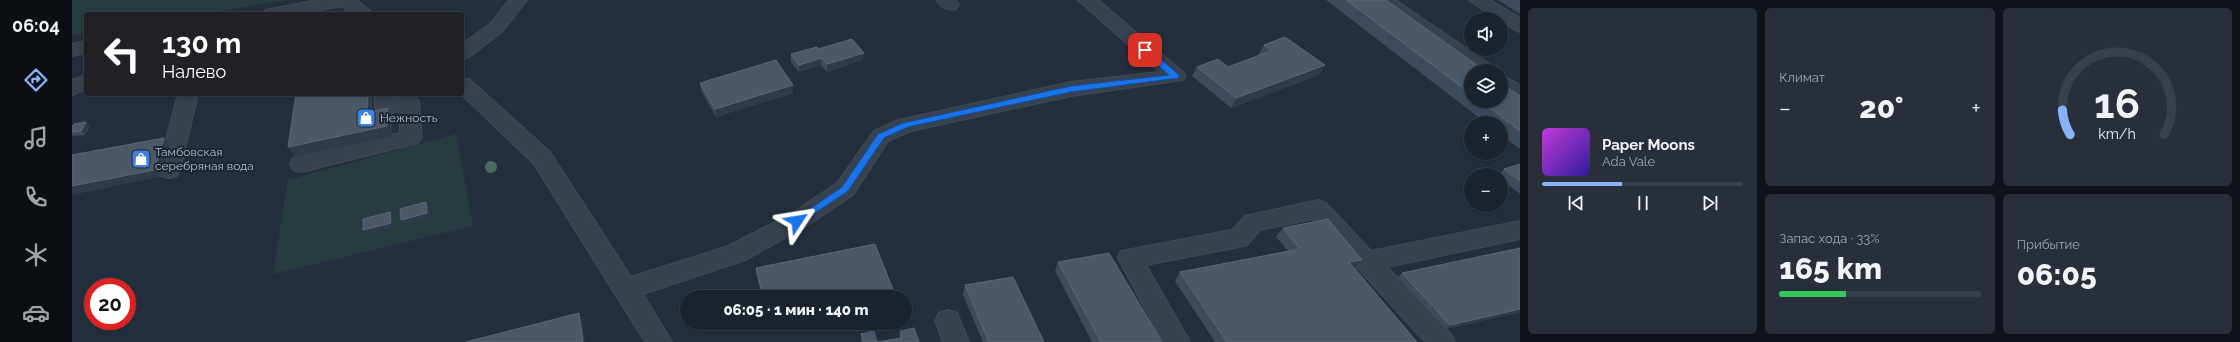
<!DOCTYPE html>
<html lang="ru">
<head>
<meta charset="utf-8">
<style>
  body { margin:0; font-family:Raleway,sans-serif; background:#282f3a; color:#f1f3f6; height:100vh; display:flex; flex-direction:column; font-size:15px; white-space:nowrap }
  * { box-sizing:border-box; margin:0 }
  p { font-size:13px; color:#a0a4aa }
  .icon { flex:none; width:22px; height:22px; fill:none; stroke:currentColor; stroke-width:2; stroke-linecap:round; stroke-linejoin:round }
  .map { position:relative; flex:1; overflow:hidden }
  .sheet { display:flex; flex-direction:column; gap:8px; padding:8px; background:#0f1319; width:720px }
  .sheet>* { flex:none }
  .top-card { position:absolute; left:12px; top:12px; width:380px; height:84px; border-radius:4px; box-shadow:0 2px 6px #0003,0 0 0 1px #39404a; background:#202124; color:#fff; overflow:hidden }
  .controls { position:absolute; left:1392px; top:12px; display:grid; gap:8px }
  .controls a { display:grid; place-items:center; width:44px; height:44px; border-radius:50%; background:#1b232e; box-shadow:0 2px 6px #0003,0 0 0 1px #39404a; font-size:20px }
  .speed { position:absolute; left:12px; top:278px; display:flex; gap:8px; font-size:20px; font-weight:700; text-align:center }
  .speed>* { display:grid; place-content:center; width:52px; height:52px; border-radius:50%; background:#1b232e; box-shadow:0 2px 6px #0003,0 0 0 1px #39404a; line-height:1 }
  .speed .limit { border:6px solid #d22; background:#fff; color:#111 }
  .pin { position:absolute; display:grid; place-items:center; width:34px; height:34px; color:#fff; margin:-17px; border-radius:8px; box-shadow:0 2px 6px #0006 }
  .me { position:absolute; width:44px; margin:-22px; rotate:57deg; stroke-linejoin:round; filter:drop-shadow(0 0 3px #0008) }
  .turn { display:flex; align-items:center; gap:14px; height:84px; padding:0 12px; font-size:18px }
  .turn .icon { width:52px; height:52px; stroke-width:2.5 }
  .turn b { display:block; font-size:28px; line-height:34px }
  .big { font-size:30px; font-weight:800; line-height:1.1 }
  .sheet .widget { flex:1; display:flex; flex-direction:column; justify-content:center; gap:6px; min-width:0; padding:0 14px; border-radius:6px; background:#282f3a }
  .sheet .dial { align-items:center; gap:0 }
  .dial svg { height:104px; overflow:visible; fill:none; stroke:#39404a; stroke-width:7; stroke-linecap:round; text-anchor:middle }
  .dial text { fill:#f1f3f6; stroke:none }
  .song { display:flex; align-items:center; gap:12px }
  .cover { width:48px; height:48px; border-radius:6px; background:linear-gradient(135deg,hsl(290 70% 55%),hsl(250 70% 35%)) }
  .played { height:4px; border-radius:2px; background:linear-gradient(90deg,#88b3fa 40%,#39404a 40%) }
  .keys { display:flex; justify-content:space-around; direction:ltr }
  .heat { display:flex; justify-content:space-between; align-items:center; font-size:22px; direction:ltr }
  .charge { height:6px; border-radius:3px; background:linear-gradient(90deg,#34c759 33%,#39404a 0) }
  .sheet .tiles { flex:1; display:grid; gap:8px; grid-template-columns:repeat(3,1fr) }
  .widget:first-child { grid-row:span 2 }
  .trip { position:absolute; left:608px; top:290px; width:232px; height:40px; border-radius:20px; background:#1b232e; box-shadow:0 2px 6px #0003,0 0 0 1px #39404a; font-weight:800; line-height:40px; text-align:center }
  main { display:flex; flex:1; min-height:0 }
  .menu { display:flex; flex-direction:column; width:72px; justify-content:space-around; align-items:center; background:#0b0e12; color:#a0a4aa }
  .menu .icon { width:28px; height:28px }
  .menu .selected { color:#88b3fa }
  .menu b { font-size:18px; color:#f1f3f6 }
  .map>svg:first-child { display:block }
  .green { fill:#263c3f }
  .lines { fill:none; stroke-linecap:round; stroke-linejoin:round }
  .minor-casing { stroke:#414a57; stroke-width:2 }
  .minor { fill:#38414e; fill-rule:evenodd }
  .tree { fill:#4a6a5d }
  .wall { fill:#3e4b5c }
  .shaded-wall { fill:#2e3b4b }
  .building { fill:#4b5868; stroke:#5b6777 }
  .route { fill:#1a73e8; stroke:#114b97 }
  .labels { text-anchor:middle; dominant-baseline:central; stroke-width:4; stroke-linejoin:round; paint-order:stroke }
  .poi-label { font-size:12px; fill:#b4bcc9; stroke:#1d2633; text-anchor:start }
</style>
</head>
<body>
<main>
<nav class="menu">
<b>06:04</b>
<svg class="icon selected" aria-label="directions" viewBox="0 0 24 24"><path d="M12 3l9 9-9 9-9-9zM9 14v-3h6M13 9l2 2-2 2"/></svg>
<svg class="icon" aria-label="music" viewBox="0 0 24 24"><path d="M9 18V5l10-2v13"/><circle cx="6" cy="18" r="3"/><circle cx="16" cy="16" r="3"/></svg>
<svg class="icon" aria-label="phone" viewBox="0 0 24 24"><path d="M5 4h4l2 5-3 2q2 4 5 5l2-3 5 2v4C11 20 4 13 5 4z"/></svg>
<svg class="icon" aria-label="climate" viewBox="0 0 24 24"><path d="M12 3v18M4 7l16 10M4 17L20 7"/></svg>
<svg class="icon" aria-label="car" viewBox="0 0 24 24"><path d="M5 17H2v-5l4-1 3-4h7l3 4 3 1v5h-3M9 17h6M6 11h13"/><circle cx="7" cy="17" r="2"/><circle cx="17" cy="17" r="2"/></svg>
</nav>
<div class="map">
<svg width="1448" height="342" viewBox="0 0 1448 342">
  <rect width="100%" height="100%" fill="#242f3e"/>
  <path class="green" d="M0 0H216L129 14H14V33L0 35Z
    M384 134 401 226 201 274 216 180Z"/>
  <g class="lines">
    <g class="minor-casing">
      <path id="minor" d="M245 0H284L302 14H281L269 6 228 14H191L194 10Z
        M437 0H455L430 32 397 57 390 59V44L418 24Z
        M864 0H883L887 5 884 9C875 11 870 8 864 0Z
        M1006 0H1026L1111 72 1114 76 1111 80 999 96 839 131 816 141 781 195 733 227 673 260 571 294 600 342H573L462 164 389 94 390 78 397 79 478 152 559 277 656 246 717 215 765 183 802 131 827 120 999 82 1087 72Z
        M1302 0H1323L1422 67 1425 71H1402Z
        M1397 0H1418L1448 18V32L1429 22V19H1424Z
        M14 41V53L0 56V44Z
        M14 75V89L0 95V80Z
        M1429 75 1448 85V101L1441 99 1429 90Z
        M106 94H126L108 170 105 176 97 178 89 176 86 170Z
        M303 94H323V99L337 95 344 97 347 102 350 138 346 143 229 172 221 170 218 164 221 158 328 133 327 111 313 115 306 113 303 108Z
        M1246 200 1254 203 1299 251 1448 221V239L1315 267 1379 334 1383 342H1353L1241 219 1188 230 1175 245 1167 247 1074 265 1118 342H1091L1046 258 1049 251 1160 230 1173 216Z
        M876 310 885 313 897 342H871L863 321 867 313Z"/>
    </g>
    <use href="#minor" class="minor"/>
  </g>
  <circle class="tree" cx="419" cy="167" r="6"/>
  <path class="wall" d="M1254 0H1314L1399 71V101H1429L1448 96V149L1429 135V123H1414Z
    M1426 0H1448V14Z
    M1192 45 1253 65 1247 75 1159 108 1120 76 1125 67H1156L1187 55H1186Z
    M746 49 791 60 755 72 749 65 727 72 719 62V54Z
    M628 83 721 85V93L644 117 629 90Z
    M18 126 13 135 0 136V127Z
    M1448 164V194L1429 179V175H1427L1432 169Z
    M1211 228 1290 260 1283 268 1345 342H1143L1103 281 1108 272 1216 251 1204 237Z
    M986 262 1090 342H1020L983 271Z
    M684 268 823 295 822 297H690L684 272Z
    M1330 273 1448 312 1374 329 1326 277Z
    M893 285 972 342H911L891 295Z
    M828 331 847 342H789V334L805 342 827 338Z"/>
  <path class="shaded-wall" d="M792 53 791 60 755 72V64Z
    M750 58 749 65 727 72V65Z
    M1253 65 1247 75 1159 108 1164 98Z
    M721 85V93L644 117 643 109Z
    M296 94H301L300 122 295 112Z
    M316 108 320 117V136L223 157 216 147Z
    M14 122 18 126 13 135 9 131Z
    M92 138 98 145 88 177 0 195V186Z
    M354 202 357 206 358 217 331 224 329 220Z
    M318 212 321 216V227L294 234 291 230Z
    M1290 260 1282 269 1277 262Z
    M1448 309V312L1374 329 1378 325Z
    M507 313 510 323 513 342H511Z
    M697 323H707L697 325Z"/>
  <path class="building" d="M1274 0H1314L1413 71H1399V94Z
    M1213 37 1253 65 1164 98 1125 67 1146 59 1156 67 1199 51 1192 45Z
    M780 39 792 53 755 64 750 58 727 65 719 54 745 47 746 49Z
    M704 60 721 85 643 109 628 83Z
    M1429 83 1448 96V131L1409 101H1429Z
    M224 94H296L295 112 316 108 315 126 216 147Z
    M14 122 9 131 0 132V127L2 124Z
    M92 138 82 170 0 186V155Z
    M1448 164V181L1432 169Z
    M354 202 355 213 329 220 328 209Z
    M318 212 319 223 291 230V219Z
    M1256 219 1290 260 1277 262 1345 342H1155L1108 272 1228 249 1211 228Z
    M803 244 823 295 814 297H691L684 268Z
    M1448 248V309L1378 325 1330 273Z
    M1037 253 1090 342H1029L986 262Z
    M941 277 972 342H917L893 285Z
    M507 313 511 342H394Z
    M842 328 847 342H792L789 334 802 331 805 342 830 338 828 331Z"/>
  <path class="route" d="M1070 48H1076L1107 75V78L999 92 836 127 812 138 776 191 728 223 725 224 720 221 770 187 806 134 831 123 999 86 1097 75 1070 52Z"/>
  <defs>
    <g id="shop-square" transform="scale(1)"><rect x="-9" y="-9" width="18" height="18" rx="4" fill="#3f7fe0" stroke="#1d2633"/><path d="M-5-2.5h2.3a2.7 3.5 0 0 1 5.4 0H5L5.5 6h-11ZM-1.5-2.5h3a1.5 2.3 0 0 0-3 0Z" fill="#fff"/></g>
  </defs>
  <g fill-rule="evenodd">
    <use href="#shop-square" x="294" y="118"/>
    <use href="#shop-square" x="69" y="159"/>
  </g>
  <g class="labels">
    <g class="poi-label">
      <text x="308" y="118">Нежность</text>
      <text x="83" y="152">Тамбовская<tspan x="83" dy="14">серебряная вода</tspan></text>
    </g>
  </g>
</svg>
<div class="controls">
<a><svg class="icon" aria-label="sound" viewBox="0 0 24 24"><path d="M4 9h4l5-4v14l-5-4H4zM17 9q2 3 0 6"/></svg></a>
<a><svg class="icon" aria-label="layers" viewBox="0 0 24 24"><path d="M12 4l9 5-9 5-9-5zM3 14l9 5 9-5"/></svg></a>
<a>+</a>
<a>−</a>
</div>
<div class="speed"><div class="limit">20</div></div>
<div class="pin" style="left:1073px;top:50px;background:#d93025"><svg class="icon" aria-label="arrive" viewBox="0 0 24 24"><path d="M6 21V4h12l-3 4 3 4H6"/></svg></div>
<svg class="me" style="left:725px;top:221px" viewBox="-20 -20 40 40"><path d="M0-17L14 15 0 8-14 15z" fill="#1a73e8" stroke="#fff" stroke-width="4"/></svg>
<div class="trip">06:05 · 1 мин · 140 m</div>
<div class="top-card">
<div class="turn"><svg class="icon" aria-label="left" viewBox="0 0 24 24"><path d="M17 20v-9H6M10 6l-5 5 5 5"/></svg><div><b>130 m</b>Налево</div></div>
</div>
</div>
<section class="sheet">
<div class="tiles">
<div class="widget">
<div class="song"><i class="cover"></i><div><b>Paper Moons</b><p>Ada Vale</p></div></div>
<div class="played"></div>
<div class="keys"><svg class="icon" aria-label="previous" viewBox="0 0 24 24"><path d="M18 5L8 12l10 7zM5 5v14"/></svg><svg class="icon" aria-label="pause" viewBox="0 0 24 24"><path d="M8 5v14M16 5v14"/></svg><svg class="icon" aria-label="next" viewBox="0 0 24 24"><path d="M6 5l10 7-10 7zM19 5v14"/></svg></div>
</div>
<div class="widget"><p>Климат</p>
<div class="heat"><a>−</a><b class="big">20°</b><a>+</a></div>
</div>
<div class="widget dial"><svg viewBox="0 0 100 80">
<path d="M14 69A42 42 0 1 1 86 69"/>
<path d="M14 69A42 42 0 0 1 8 50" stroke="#88b3fa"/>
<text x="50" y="56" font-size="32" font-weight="700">16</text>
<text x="50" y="72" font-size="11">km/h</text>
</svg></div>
<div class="widget"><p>Запас хода · 33%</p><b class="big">165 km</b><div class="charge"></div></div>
<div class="widget"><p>Прибытие</p><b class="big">06:05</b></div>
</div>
</section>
</main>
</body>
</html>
